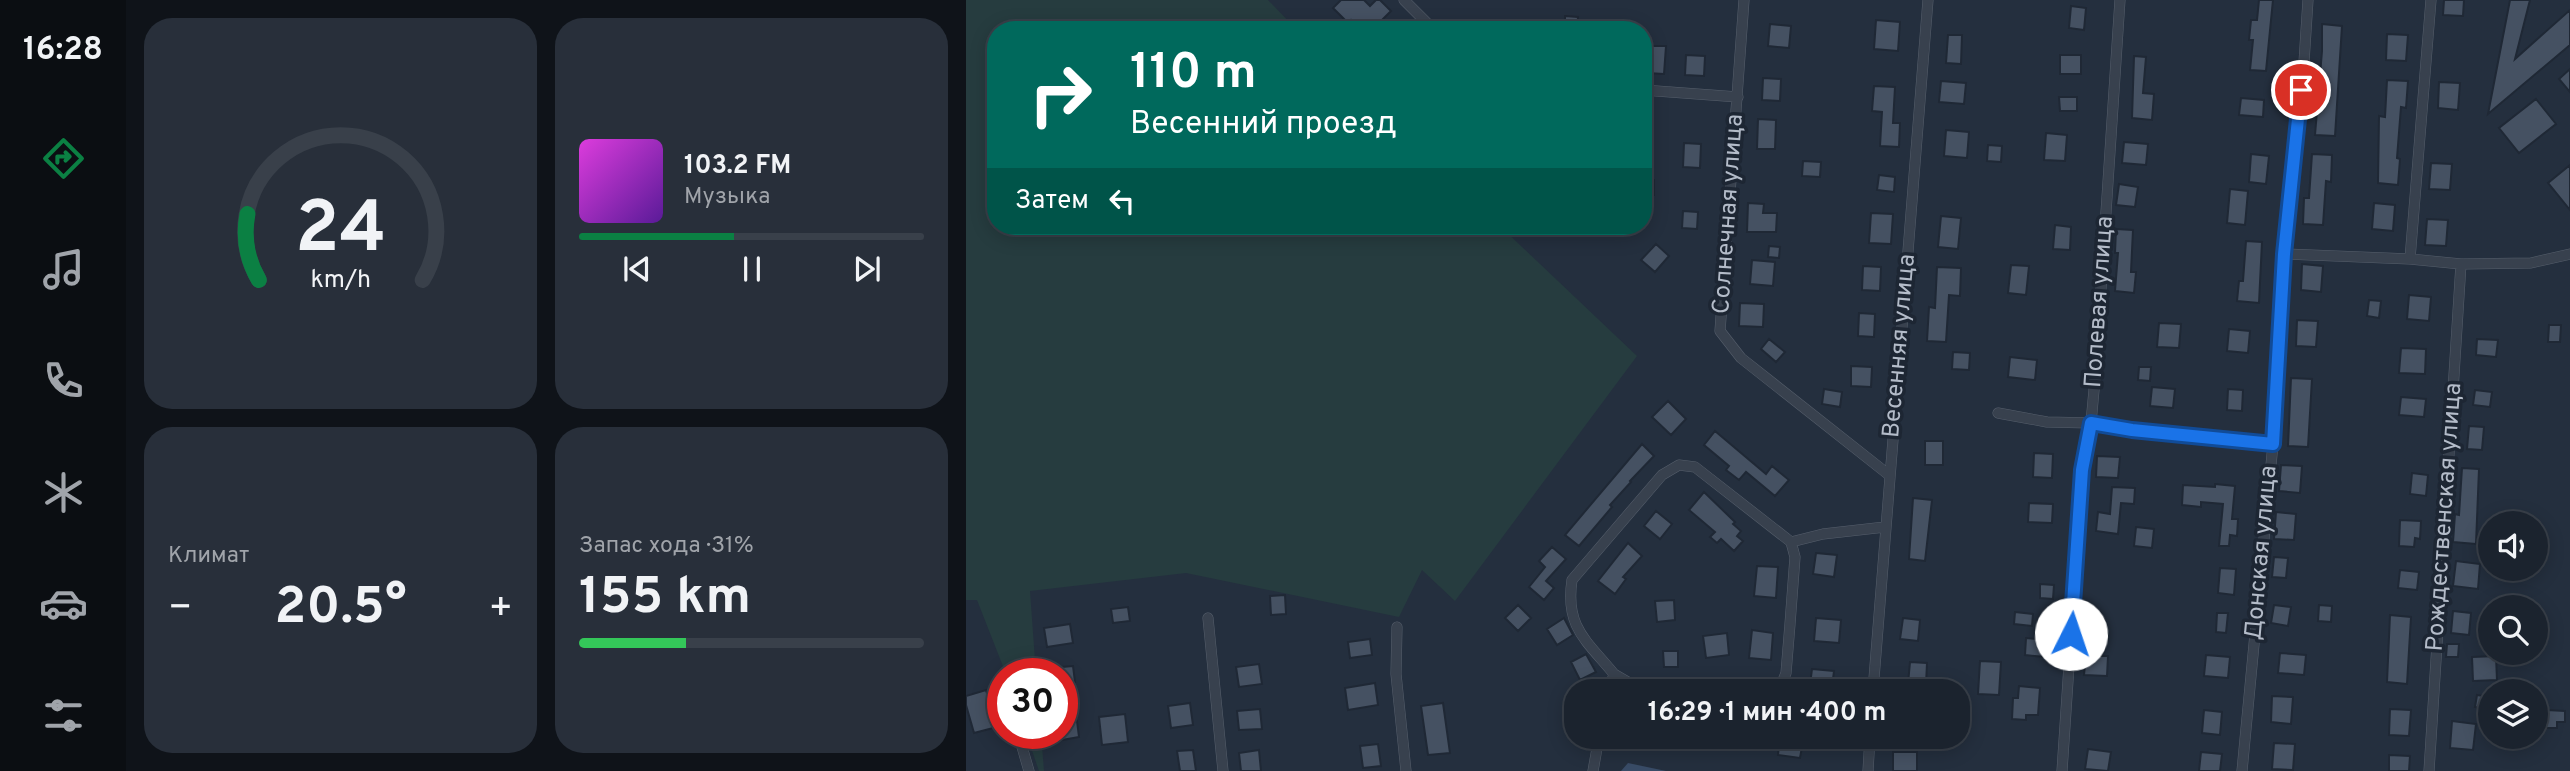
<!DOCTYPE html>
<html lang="ru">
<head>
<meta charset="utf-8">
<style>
  body { margin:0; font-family:Overpass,sans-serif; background:#282f3a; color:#f1f3f6; height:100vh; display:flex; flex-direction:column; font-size:26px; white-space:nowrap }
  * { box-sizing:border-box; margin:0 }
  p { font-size:23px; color:#a0a4aa }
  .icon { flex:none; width:38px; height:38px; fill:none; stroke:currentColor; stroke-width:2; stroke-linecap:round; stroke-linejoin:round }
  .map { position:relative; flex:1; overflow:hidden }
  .sheet { display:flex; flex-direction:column; gap:18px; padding:18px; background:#0f1319; width:840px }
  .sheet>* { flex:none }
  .guide { position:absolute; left:21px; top:21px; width:665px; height:214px; border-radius:28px; box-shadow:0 4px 18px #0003,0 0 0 2px #39404a; background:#00695c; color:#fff; overflow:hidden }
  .tools { position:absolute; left:1512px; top:511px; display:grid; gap:14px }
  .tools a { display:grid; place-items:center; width:70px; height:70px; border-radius:50%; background:#1b232e; box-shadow:0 4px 18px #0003,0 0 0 2px #39404a; font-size:35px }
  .speed { position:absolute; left:21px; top:658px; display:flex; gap:14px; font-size:35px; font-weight:700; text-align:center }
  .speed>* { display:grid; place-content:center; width:91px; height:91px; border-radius:50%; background:#1b232e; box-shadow:0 4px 18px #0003,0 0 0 2px #39404a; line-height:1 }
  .speed .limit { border:10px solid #d22; background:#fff; color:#111 }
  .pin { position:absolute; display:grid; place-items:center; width:60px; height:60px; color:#fff; margin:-30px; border:4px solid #fff; border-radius:50%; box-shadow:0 2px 7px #0007 }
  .me { position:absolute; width:77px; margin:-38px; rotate:4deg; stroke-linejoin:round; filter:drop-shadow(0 0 5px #0008) }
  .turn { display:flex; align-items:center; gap:24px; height:147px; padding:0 28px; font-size:32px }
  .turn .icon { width:91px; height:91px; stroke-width:2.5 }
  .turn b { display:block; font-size:49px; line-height:60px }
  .then { display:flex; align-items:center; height:66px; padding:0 28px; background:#0003; gap:14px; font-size:26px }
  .big { font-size:52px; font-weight:700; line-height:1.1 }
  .sheet .widget { flex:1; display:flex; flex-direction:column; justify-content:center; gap:10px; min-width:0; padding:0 24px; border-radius:28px; background:#282f3a }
  .sheet .dial { align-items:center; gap:0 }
  .dial svg { height:182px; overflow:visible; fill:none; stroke:#39404a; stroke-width:7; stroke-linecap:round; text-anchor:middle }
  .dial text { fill:#f1f3f6; stroke:none }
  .song { display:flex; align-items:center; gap:21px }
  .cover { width:84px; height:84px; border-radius:10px; background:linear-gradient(135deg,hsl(300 70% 55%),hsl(270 70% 35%)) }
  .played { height:7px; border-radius:4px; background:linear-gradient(90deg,#0b8043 45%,#39404a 45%) }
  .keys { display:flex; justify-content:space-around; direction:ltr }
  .heat { display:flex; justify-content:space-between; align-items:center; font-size:38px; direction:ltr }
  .charge { height:10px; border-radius:5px; background:linear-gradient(90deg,#34c759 31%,#39404a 0) }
  .sheet .tiles { flex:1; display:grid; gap:18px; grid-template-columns:repeat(2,1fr) }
  .trip { position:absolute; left:598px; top:679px; width:406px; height:70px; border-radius:28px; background:#1b232e; box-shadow:0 4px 18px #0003,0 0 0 2px #39404a; font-weight:700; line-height:70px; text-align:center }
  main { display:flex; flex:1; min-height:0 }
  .tab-bar { display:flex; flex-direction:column; width:126px; justify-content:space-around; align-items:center; background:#0b0e12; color:#a0a4aa }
  .tab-bar .icon { width:49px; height:49px }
  .tab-bar .on { color:#0b8043 }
  .tab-bar b { font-size:32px; color:#f1f3f6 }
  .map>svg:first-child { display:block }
  .green { fill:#263c3f }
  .water { fill:#394c67 }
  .building { fill:#455162; stroke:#1f2835; stroke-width:2 }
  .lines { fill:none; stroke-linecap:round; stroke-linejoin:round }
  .street-casing { stroke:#565f6c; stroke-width:11 }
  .street { stroke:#38414e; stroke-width:10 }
  .route-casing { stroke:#114b97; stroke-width:18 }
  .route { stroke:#1a73e8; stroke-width:12 }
  .labels { text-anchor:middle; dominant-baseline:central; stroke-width:7; stroke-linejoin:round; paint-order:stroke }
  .street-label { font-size:24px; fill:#b4bcc9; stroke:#1d2633 }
</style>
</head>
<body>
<main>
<nav class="tab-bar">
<b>16:28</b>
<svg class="icon on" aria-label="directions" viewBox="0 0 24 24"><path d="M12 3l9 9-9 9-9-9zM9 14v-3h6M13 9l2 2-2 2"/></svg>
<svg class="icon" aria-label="music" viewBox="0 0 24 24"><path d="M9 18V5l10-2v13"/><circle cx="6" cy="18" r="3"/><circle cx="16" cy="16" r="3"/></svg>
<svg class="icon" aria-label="phone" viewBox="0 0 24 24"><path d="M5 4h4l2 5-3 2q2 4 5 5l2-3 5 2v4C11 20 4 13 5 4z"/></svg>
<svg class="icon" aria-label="climate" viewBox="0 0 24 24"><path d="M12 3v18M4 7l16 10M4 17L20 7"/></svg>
<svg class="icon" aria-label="car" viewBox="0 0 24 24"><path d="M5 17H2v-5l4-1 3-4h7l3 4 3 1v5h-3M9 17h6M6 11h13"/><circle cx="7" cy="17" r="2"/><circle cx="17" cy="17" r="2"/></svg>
<svg class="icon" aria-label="filters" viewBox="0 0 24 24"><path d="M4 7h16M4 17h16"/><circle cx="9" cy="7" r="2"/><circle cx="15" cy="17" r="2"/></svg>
</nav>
<section class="sheet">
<div class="tiles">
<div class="widget dial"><svg viewBox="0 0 100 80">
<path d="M14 69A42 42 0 1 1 86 69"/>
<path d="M14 69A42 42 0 0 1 9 40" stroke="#0b8043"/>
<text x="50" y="56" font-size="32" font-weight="700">24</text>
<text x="50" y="72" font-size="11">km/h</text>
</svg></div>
<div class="widget">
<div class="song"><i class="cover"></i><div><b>103.2 FM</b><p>Музыка</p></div></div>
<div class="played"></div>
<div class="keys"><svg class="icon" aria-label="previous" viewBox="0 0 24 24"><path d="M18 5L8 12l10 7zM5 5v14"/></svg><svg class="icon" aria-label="pause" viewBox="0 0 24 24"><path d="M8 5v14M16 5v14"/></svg><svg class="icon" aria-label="next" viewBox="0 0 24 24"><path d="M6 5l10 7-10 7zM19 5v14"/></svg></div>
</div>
<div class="widget"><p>Климат</p>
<div class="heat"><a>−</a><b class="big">20.5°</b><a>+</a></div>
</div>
<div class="widget"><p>Запас хода · 31%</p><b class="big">155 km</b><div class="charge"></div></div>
</div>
</section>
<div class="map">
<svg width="1604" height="771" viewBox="0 0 1604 771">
  <rect width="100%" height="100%" fill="#242f3e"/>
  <path class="green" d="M0 0H302L331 30H30V226H534L671 356 489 601 456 570 433 617 220 573 64 591 70 674H40L11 600H0Z
    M60 733H75L78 771H73Z"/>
  <path class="water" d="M662 763 700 771H655Z"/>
  <path class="building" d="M375 0H398L404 6 410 0H414L425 11 406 30H394L385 20 382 23 367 8Z
    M1293 0H1307L1300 71 1284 70 1287 40H1283L1285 20H1291Z
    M1478 0H1498L1497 16 1477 15Z
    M1544 0H1564L1549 59 1604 10V45L1522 114Z
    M1105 6 1120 8 1118 30 1103 28Z
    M599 16 612 17 611 30H599Z
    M910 20 934 22 932 51 908 49Z
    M804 24 825 26 823 48 802 46Z
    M1356 24 1376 26 1369 136 1349 135 1356 51Z
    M1421 34 1442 35 1440 61 1420 60Z
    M982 35H996L995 64 980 63Z
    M682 46H700L698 74 681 73Z
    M720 55 739 56 738 76 719 75Z
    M1094 55H1115V74H1094Z
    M1168 56 1180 57 1177 93 1188 94 1186 120 1166 118Z
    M1604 69V92L1593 79Z
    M797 78 815 79 814 101 796 100Z
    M1421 80 1442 81 1440 108 1435 107 1431 158 1434 159 1432 185 1412 183 1413 116 1419 117Z
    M975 81 1000 83 998 104 973 102Z
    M1473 82 1494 83 1492 110 1472 108Z
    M908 86 929 87 927 123H934L933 147 914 146 916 112 906 111Z
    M1093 97H1111V111H1094Z
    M1275 98 1298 100 1297 117 1273 115Z
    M1570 99 1590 124 1553 153 1533 128Z
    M792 119 810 120 809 149H791Z
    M980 130 1003 132 1001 158 978 156Z
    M1080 133 1101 135 1099 161 1078 160Z
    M1158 142 1182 144 1180 165 1156 163Z
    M718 143 735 144 734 168 717 167Z
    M1022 145 1036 146 1035 162 1021 161Z
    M1285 154 1303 156 1300 184 1283 182Z
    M1346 154 1366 155 1365 182 1360 181 1357 225 1337 224 1338 198H1343Z
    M837 161 855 162 854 177 836 176Z
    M1465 163 1486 164 1484 190 1463 189Z
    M1604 165V210L1582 183Z
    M913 175 929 177 928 192 911 190Z
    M677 180H688V195L677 194Z
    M1153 184 1172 187 1169 207 1150 205Z
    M1264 189 1282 191 1279 225 1261 223Z
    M782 203 798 204 797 213H811L810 232H781Z
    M1408 203 1429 205 1427 231 1406 229Z
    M717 211 732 212 731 229 716 228Z
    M905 213 927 214 925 244 903 243Z
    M975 216 995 218 992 249 972 247Z
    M1461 219 1482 220 1480 246 1459 245Z
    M1089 225 1105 227 1104 250 1087 249Z
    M1150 229 1167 230 1165 272H1170L1168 293 1149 291 1152 253H1149Z
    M1280 241 1296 242 1293 303 1271 301 1273 281H1277Z
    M690 244 703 256 689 272 675 260Z
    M803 246 814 247 813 258 802 257Z
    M786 260 809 262 807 286 784 284Z
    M1336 264 1357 266 1355 292 1335 290Z
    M1045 265 1063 266 1060 295 1042 293Z
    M897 266 915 267 914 291 896 290Z
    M971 267 995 268 994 296 983 295 980 342 961 341 963 307 969 308Z
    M1443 295 1465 297 1463 321 1441 319Z
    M1403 300 1415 301 1413 318 1401 316Z
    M774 303 798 304 797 327 773 326Z
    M893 313 909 314 908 337 892 336Z
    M1331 320 1352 321 1350 347 1330 346Z
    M1193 323 1215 324 1213 348 1191 347Z
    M1583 325H1595L1594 342H1582Z
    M1263 329 1284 331 1282 353 1261 351Z
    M803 339 819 352 810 362 795 349Z
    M1511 339 1532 340 1530 357 1510 355Z
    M1435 348 1460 349 1459 374 1433 373Z
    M987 352 1004 353 1003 370 986 369Z
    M1044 357 1071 360 1069 380 1042 377Z
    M885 366 906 367 905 387 885 386Z
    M1173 367H1185L1184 381 1172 380Z
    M1325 378 1346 379 1342 447 1322 446Z
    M1186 387 1209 389 1207 408 1184 406Z
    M858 389 876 392 874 407 856 404Z
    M1262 389 1277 390 1276 411 1261 410Z
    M1509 390 1526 392 1524 407 1507 405Z
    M1435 397 1460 399 1458 417 1433 415Z
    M702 401 720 419 705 435 686 417Z
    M1503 426 1518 427 1516 450 1501 449Z
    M749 431 800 474 806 466 823 480 809 496 780 472 773 480 760 470 763 466 738 445Z
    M959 441H977V465H959Z
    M676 444 688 456 664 481 665 482 644 505 646 507 613 546 599 535Z
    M1068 453 1087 454 1086 478 1067 477Z
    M1131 456 1154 457 1152 478 1130 477Z
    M1315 465 1336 466 1334 493 1313 491Z
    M1496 468 1513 469 1510 544 1487 542 1489 514 1493 515Z
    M1446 473 1462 475 1460 496 1444 494Z
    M1249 484 1269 486 1266 519H1272L1271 536 1264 535 1263 546H1253L1257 504 1235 502V507L1216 505 1217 485 1249 487Z
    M1146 487 1169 488 1168 504 1155 503 1152 534 1130 531 1132 512 1144 514Z
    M738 492 769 522 767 524 775 531 771 536 777 541 768 551 755 539 751 543 744 537 749 532 723 510Z
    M947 498 966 500 959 561 943 559Z
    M1063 503 1087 504 1086 523 1062 522Z
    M690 511 706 524 694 539 678 526Z
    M1310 512 1330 514 1328 540 1308 539Z
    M1434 520 1455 521 1454 539 1449 538 1448 547 1433 546Z
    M1170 527 1188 529 1186 548 1168 546Z
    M662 543 676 556 657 577 660 579 649 594 632 581Z
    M586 547 600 559 580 581 588 588 578 600 563 587 579 567 573 561Z
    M850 553 871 555 868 577 847 574Z
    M1308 557 1322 558 1320 578 1306 577Z
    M1490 561 1514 564 1512 589 1487 586Z
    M791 566 812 567 810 598 788 596Z
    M1254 568 1270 569 1268 595 1252 593Z
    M1434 570 1453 572 1451 590 1432 588Z
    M1074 584 1088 585 1087 599 1074 598Z
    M319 595 320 614 305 615 304 596Z
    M708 600 709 620 691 622 689 601Z
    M552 605 565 618 552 631 539 618Z
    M1308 605 1325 607 1322 626 1305 623Z
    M1353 605 1366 606 1365 622 1352 621Z
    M162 607 164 621 147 623 145 609Z
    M1487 611 1505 613 1503 635 1485 633Z
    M1049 612 1067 614 1066 626 1048 624Z
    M1251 613H1262L1260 633 1250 632Z
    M1424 615 1445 617 1441 684 1421 682Z
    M598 618 607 635 591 645 581 629Z
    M850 618 875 620 873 643 848 641Z
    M937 618 954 620 952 641 934 639Z
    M1123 623 1137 624 1135 656H1142L1141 676 1118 675Z
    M104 624 107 643 81 647 78 628Z
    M786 630 807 633 805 660 783 658Z
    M761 633 763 655 740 658 737 636Z
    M1060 638 1080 640 1079 657 1059 655Z
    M404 639 406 655 384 658 382 642Z
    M1481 644H1493L1492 657H1480Z
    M697 651H712V667H698Z
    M1314 653 1340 655 1338 675 1312 673Z
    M620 654 630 672 614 680 605 662Z
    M1240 655 1264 657 1262 678 1238 676Z
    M1530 656 1531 680 1507 681 1506 657Z
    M1014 661 1035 662 1033 695 1012 694Z
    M944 662 961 663 960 685 942 684Z
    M293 664 296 684 273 687 270 667Z
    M107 666 109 682 96 684V667Z
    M846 669 868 671 866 687 844 685Z
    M409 683 412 705 382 710 379 688Z
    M1053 686 1074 688 1072 715H1060V720L1046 719 1047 698H1052Z
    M20 690 31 727 8 733 0 705V696Z
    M1511 695 1524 697V710L1509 707Z
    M1306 696 1327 697 1325 724 1305 722Z
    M224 703 227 725 205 728 202 706Z
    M477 703 484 753 462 755 455 706Z
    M294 709 296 729 273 730 271 711Z
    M1424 709 1445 710 1443 736 1423 735Z
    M1238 710 1256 712 1254 735 1236 733Z
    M1581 710 1599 711V722H1591V728H1575V718H1581Z
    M159 714 162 742 136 745 133 717Z
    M111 721 113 737 96 740V723Z
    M1486 721 1510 724 1507 750 1484 748Z
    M1308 743 1329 744 1327 770 1306 769Z
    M412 744 415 766 397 768 394 746Z
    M813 744 836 747 834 758 812 755Z
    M1122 749 1145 752 1142 771 1119 769Z
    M227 750 230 771H214L211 751Z
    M293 750 295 771H275L273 753Z
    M927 752H951V771H927Z
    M1235 752 1256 754 1254 771H1233Z
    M1423 755 1444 756 1443 771H1423Z"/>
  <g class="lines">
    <g class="street-casing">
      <path id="street" d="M438 0 468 30
        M778 0 754 331 775 358 923 475
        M677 90 772 97
        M1318 254 1444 259 1495 264 1565 263 1604 254
        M1444 259 1465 0
        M1032 413 1081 422 1125 423 1165 430 1307 444
        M242 618 257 771
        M431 627 430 674 440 771
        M648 674C620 640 599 627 606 580L696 475 713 465 729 467 825 542
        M643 691 648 674 667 685 685 691
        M813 691 820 673 824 624 829 557 825 542 857 534 919 527
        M907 691 962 0
        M52 733 63 771
        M627 771 633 737
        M902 771 904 737
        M1096 771 1116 470 1125 423 1129 379 1154 0
        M1276 771 1307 444 1318 254 1338 62 1342 0
        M1463 771 1495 264"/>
    </g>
    <use href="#street" class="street"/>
  </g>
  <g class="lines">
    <g class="route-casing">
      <path id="route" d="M1105 634 1116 470 1125 423 1166 430 1307 444 1318 254 1335 90"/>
    </g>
    <use href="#route" class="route"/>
  </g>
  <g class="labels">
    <g class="street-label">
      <text transform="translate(763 214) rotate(-86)">Солнечная улица</text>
      <text transform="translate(1134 302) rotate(-86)">Полевая улица</text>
      <text transform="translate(934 346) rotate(-85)">Весенняя улица</text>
      <text transform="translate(1479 517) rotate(-86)">Рождественская улица</text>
      <text transform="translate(1296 553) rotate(-85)">Донская улица</text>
    </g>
  </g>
</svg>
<div class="tools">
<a><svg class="icon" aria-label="sound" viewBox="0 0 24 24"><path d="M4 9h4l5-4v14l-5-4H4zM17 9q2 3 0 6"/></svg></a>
<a><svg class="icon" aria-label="search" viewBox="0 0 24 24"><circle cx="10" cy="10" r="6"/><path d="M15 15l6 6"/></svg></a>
<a><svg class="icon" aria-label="layers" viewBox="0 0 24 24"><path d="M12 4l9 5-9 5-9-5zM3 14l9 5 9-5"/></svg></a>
</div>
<div class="speed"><div class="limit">30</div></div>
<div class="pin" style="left:1335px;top:90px;background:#d93025"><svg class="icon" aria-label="arrive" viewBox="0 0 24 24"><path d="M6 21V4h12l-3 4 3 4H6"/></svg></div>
<svg class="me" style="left:1105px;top:634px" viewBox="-20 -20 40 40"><circle r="19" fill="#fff"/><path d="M0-13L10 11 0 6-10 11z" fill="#1a73e8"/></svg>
<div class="trip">16:29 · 1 мин · 400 m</div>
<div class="guide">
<div class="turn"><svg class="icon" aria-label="right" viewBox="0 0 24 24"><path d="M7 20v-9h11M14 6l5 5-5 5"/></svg><div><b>110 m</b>Весенний проезд</div></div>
<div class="then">Затем<svg class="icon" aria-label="left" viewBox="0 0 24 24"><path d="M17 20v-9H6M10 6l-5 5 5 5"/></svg></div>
</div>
</div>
</main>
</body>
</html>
